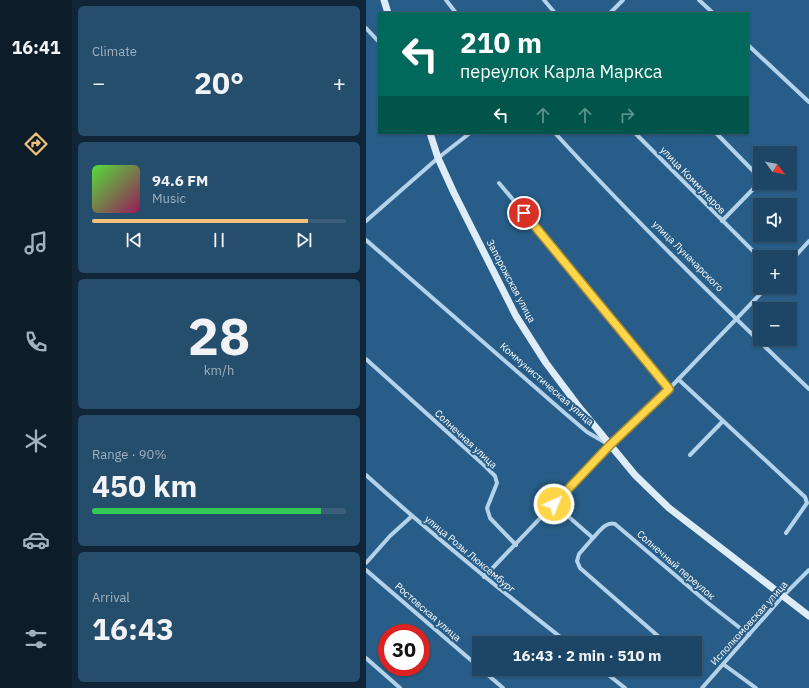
<!DOCTYPE html>
<html lang="en">
<head>
<meta charset="utf-8">
<style>
  body { margin:0; font-family:"IBM Plex Sans",sans-serif; background:#254d6c; color:#f1f3f6; height:100vh; display:flex; flex-direction:column; font-size:15px; white-space:nowrap }
  * { box-sizing:border-box; margin:0 }
  p { font-size:13px; color:#a0b1bf }
  .icon { flex:none; width:22px; height:22px; fill:none; stroke:currentColor; stroke-width:2; stroke-linecap:round; stroke-linejoin:round }
  .map { position:relative; flex:1; overflow:hidden }
  .details { display:flex; flex-direction:column; gap:6px; padding:6px; background:#102638; width:294px }
  .details>* { flex:none }
  .banner { position:absolute; left:12px; top:12px; width:371px; height:122px; border-radius:0px; box-shadow:0 1px 3px #0004,0 0 0 1px #3b5e7a; background:#00695c; color:#fff; overflow:hidden }
  .needle { width:26px; rotate:122deg }
  .buttons { position:absolute; left:387px; top:146px; display:grid; gap:8px }
  .buttons a { display:grid; place-items:center; width:44px; height:44px; border-radius:0px; background:#1d4666; box-shadow:0 1px 3px #0004,0 0 0 1px #3b5e7a; font-size:20px }
  .speed { position:absolute; left:12px; top:624px; display:flex; gap:8px; font-size:20px; font-weight:700; text-align:center }
  .speed>* { display:grid; place-content:center; width:52px; height:52px; border-radius:50%; background:#1d4666; box-shadow:0 1px 3px #0004,0 0 0 1px #3b5e7a; line-height:1 }
  .speed .limit { border:6px solid #d22; background:#fff; color:#111 }
  .pin { position:absolute; display:grid; place-items:center; width:34px; height:34px; color:#fff; margin:-17px; border:2px solid #fff; border-radius:50%; box-shadow:0 1px 4px #0007 }
  .me { position:absolute; width:44px; margin:-22px; rotate:44deg; stroke-linejoin:round; filter:drop-shadow(0 0 3px #0008) }
  .turn { display:flex; align-items:center; gap:14px; height:84px; padding:0 16px; font-size:18px }
  .turn .icon { width:52px; height:52px; stroke-width:2.5 }
  .turn b { display:block; font-size:28px; line-height:34px }
  .lanes { display:flex; align-items:center; height:38px; padding:0 16px; background:#0003; justify-content:center; gap:20px; direction:ltr }
  .lanes .off { opacity:.35 }
  .big { font-size:30px; font-weight:700; line-height:1.1 }
  .details .widget { flex:1; display:flex; flex-direction:column; justify-content:center; gap:6px; min-width:0; padding:0 14px; border-radius:6px; background:#254d6c }
  .details .dial { align-items:center; gap:0 }
  .dial b { font-size:52px; line-height:1 }
  .song { display:flex; align-items:center; gap:12px }
  .cover { width:48px; height:48px; border-radius:6px; background:linear-gradient(135deg,hsl(110 70% 55%),hsl(330 70% 35%)) }
  .played { height:4px; border-radius:2px; background:linear-gradient(90deg,#f1c179 85%,#3b5e7a 85%) }
  .keys { display:flex; justify-content:space-around; direction:ltr }
  .heat { display:flex; justify-content:space-between; align-items:center; font-size:22px; direction:ltr }
  .charge { height:6px; border-radius:3px; background:linear-gradient(90deg,#34c759 90%,#3b5e7a 0) }
  .trip { position:absolute; left:106px; top:636px; width:230px; height:40px; border-radius:0px; background:#1d4666; box-shadow:0 1px 3px #0004,0 0 0 1px #3b5e7a; font-weight:700; line-height:40px; text-align:center }
  main { display:flex; flex:1; min-height:0 }
  .menu { display:flex; flex-direction:column; width:72px; justify-content:space-around; align-items:center; background:#0c1c29; color:#a0b1bf }
  .menu .icon { width:28px; height:28px }
  .menu .current { color:#f1c179 }
  .menu b { font-size:18px; color:#f1f3f6 }
  .map>svg:first-child { display:block }
  .lines { fill:none; stroke-linecap:round; stroke-linejoin:round }
  .street { stroke:#b4d2e9; stroke-width:4 }
  .secondary { stroke:#deecf8; stroke-width:7 }
  .route-casing { stroke:#a68a30; stroke-width:10 }
  .route { stroke:#ffd54a; stroke-width:7 }
  .labels { text-anchor:middle; dominant-baseline:central; stroke-width:4; stroke-linejoin:round; paint-order:stroke }
  .street-label { font-size:10px; fill:#fff; stroke:#275d88 }
</style>
</head>
<body>
<main>
<nav class="menu">
<b>16:41</b>
<svg class="icon current" aria-label="directions" viewBox="0 0 24 24"><path d="M12 3l9 9-9 9-9-9zM9 14v-3h6M13 9l2 2-2 2"/></svg>
<svg class="icon" aria-label="music" viewBox="0 0 24 24"><path d="M9 18V5l10-2v13"/><circle cx="6" cy="18" r="3"/><circle cx="16" cy="16" r="3"/></svg>
<svg class="icon" aria-label="phone" viewBox="0 0 24 24"><path d="M5 4h4l2 5-3 2q2 4 5 5l2-3 5 2v4C11 20 4 13 5 4z"/></svg>
<svg class="icon" aria-label="climate" viewBox="0 0 24 24"><path d="M12 3v18M4 7l16 10M4 17L20 7"/></svg>
<svg class="icon" aria-label="car" viewBox="0 0 24 24"><path d="M5 17H2v-5l4-1 3-4h7l3 4 3 1v5h-3M9 17h6M6 11h13"/><circle cx="7" cy="17" r="2"/><circle cx="17" cy="17" r="2"/></svg>
<svg class="icon" aria-label="filters" viewBox="0 0 24 24"><path d="M4 7h16M4 17h16"/><circle cx="9" cy="7" r="2"/><circle cx="15" cy="17" r="2"/></svg>
</nav>
<section class="details">
<div class="widget"><p>Climate</p>
<div class="heat"><a>−</a><b class="big">20°</b><a>+</a></div>
</div>
<div class="widget">
<div class="song"><i class="cover"></i><div><b>94.6 FM</b><p>Music</p></div></div>
<div class="played"></div>
<div class="keys"><svg class="icon" aria-label="previous" viewBox="0 0 24 24"><path d="M18 5L8 12l10 7zM5 5v14"/></svg><svg class="icon" aria-label="pause" viewBox="0 0 24 24"><path d="M8 5v14M16 5v14"/></svg><svg class="icon" aria-label="next" viewBox="0 0 24 24"><path d="M6 5l10 7-10 7zM19 5v14"/></svg></div>
</div>
<div class="widget dial"><b>28</b><p>km/h</p></div>
<div class="widget"><p>Range · 90%</p><b class="big">450 km</b><div class="charge"></div></div>
<div class="widget"><p>Arrival</p><b class="big">16:43</b></div>
</section>
<div class="map">
<svg width="443" height="688" viewBox="0 0 443 688">
  <rect width="100%" height="100%" fill="#275d88"/>
  <g class="lines">
    <path class="street" d="M80 0 90 13
      M178 0 189 13
      M333 0 347 13
      M244 13 257 0
      M0 28 13 42
      M382 45 443 102
      M189 133C270 222 356 306 443 389
      M269 133 394 258
      M350 133 394 178
      M133 183 175 233 303 389
      M0 221 72 158 104 133
      M356 221 392 184 394 179
      M0 240 201 415 221 432 240 443
      M424 262 443 241
      M0 359 119 466 129 476 131 483 121 508 124 518 150 545
      M312 379 439 497 441 503 420 533
      M324 455 357 421
      M0 475C65 534 133 589 202 643
      M188 504 227 538 213 554 211 561 214 568 300 643
      M227 538C233 532 240 521 249 524L342 603 383 635
      M0 563 24 536 46 516
      M0 570 113 667
      M118 577 244 445 303 389 401 287
      M0 658 34 688
      M357 664 390 688
      M115 669 137 688
      M235 669 259 688
      M336 688 417 596 443 570"/>
    <path class="secondary" d="M18 0 22 13
      M64 133 72 158 88 193 150 316 180 363 213 407 269 475 303 508 443 616"/>
  </g>
  <g class="lines">
    <g class="route-casing">
      <path id="route" d="M158 213 303 389 244 445 188 504"/>
    </g>
    <use href="#route" class="route"/>
  </g>
  <g class="labels">
    <g class="street-label">
      <text transform="translate(327 180) rotate(46)">улица Коммунаров</text>
      <text transform="translate(322 256) rotate(45)">улица Луначарского</text>
      <text transform="translate(145 281) rotate(62)">Запорожская улица</text>
      <text transform="translate(181 384) rotate(41)">Коммунистическая улица</text>
      <text transform="translate(100 439) rotate(43)">Солнечная улица</text>
      <text transform="translate(104 554) rotate(40)">улица Розы Люксембург</text>
      <text transform="translate(310 565) rotate(41)">Солнечный переулок</text>
      <text transform="translate(62 612) rotate(41)">Ростовская улица</text>
      <text transform="translate(383 623) rotate(-48)">Исполкомовская улица</text>
    </g>
  </g>
</svg>
<div class="buttons">
<a><svg class="needle" viewBox="-14 -14 28 28"><path d="M0-13l5 13h-10z" fill="#e53935"/><path d="M0 13l5-13h-10z" fill="#a0b1bf"/></svg></a>
<a><svg class="icon" aria-label="sound" viewBox="0 0 24 24"><path d="M4 9h4l5-4v14l-5-4H4zM17 9q2 3 0 6"/></svg></a>
<a>+</a>
<a>−</a>
</div>
<div class="speed"><div class="limit">30</div></div>
<div class="pin" style="left:158px;top:213px;background:#d93025"><svg class="icon" aria-label="arrive" viewBox="0 0 24 24"><path d="M6 21V4h12l-3 4 3 4H6"/></svg></div>
<svg class="me" style="left:188px;top:504px" viewBox="-20 -20 40 40"><circle r="17" fill="#ffd54a" stroke="#fff" stroke-width="3"/><path d="M0-11L8 9 0 5-8 9z" fill="#fff"/></svg>
<div class="trip">16:43 · 2 min · 510 m</div>
<div class="banner">
<div class="turn"><svg class="icon" aria-label="left" viewBox="0 0 24 24"><path d="M17 20v-9H6M10 6l-5 5 5 5"/></svg><div><b>210 m</b>переулок Карла Маркса</div></div>
<div class="lanes"><svg class="icon" aria-label="left" viewBox="0 0 24 24"><path d="M17 20v-9H6M10 6l-5 5 5 5"/></svg><svg class="icon off" aria-label="ahead" viewBox="0 0 24 24"><path d="M12 20V5M6 11l6-6 6 6"/></svg><svg class="icon off" aria-label="ahead" viewBox="0 0 24 24"><path d="M12 20V5M6 11l6-6 6 6"/></svg><svg class="icon off" aria-label="right" viewBox="0 0 24 24"><path d="M7 20v-9h11M14 6l5 5-5 5"/></svg></div>
</div>
</div>
</main>
</body>
</html>
